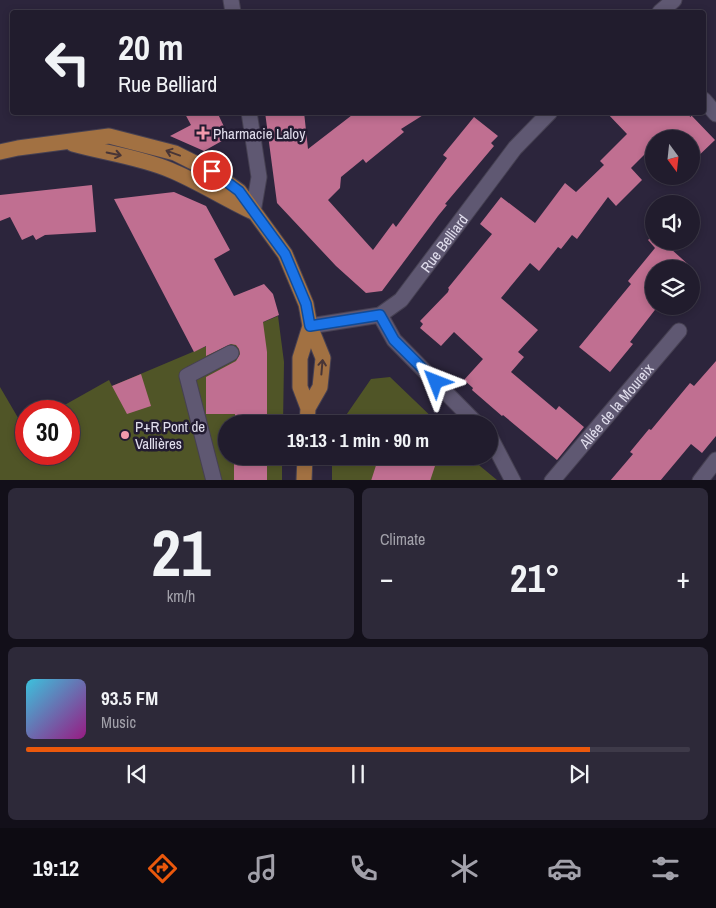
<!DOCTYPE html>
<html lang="en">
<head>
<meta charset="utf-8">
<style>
  body { margin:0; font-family:"Archivo Narrow",sans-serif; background:#2d2939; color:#f1f3f6; height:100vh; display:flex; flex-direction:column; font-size:19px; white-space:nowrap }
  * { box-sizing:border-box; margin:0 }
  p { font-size:16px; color:#a2a1aa }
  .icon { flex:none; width:28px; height:28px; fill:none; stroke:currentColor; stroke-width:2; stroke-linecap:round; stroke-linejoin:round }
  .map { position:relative; height:480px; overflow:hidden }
  .panel { display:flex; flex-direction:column; gap:8px; padding:8px; background:#120f19; flex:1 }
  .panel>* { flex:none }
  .top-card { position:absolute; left:10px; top:10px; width:696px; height:105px; border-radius:5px; box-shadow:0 2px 8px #0003,0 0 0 1px #3e3a49; background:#211c2d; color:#f1f3f6; overflow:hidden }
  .needle { width:32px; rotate:165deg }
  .fabs { position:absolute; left:645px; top:130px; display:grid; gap:10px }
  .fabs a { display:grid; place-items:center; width:55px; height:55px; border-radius:50%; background:#211c2d; box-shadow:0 2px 8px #0003,0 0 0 1px #3e3a49; font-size:25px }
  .speed { position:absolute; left:15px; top:400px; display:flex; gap:10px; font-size:25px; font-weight:700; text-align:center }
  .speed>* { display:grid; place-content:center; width:65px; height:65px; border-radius:50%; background:#211c2d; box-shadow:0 2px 8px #0003,0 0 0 1px #3e3a49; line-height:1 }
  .speed .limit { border:8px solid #d22; background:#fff; color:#111 }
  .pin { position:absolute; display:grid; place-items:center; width:42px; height:42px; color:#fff; margin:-21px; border:2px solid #fff; border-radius:50%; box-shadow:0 1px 5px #0007 }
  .me { position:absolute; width:55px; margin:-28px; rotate:315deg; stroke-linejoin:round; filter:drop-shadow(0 0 4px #0008) }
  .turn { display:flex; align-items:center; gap:18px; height:105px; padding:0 25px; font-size:22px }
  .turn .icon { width:65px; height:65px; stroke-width:2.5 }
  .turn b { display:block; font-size:35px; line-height:42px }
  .big { font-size:38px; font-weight:800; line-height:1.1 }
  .panel .card { flex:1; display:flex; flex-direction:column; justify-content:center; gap:8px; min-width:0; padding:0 18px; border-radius:8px; background:#2d2939 }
  .panel .dial { align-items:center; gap:0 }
  .dial b { font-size:65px; line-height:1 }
  .song { display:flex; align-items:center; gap:15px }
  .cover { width:60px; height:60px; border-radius:8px; background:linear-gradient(135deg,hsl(190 70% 55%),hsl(310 70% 35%)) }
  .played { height:5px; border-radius:2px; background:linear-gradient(90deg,#ea580c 85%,#3e3a49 85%) }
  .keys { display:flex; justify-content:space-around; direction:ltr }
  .heat { display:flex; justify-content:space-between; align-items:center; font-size:28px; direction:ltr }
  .panel .tiles { flex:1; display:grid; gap:8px; grid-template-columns:1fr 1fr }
  .card:last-child { grid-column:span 2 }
  .trip { position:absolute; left:218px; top:415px; width:280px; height:50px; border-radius:25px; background:#211c2d; box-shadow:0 2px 8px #0003,0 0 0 1px #3e3a49; font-weight:800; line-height:50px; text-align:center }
  .menu { display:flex; height:80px; justify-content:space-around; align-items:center; background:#0d0b12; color:#a2a1aa }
  .menu .icon { width:35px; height:35px }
  .menu .on { color:#ea580c }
  .menu b { font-size:22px; color:#f1f3f6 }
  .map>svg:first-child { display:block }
  .green { fill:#505527 }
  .building { fill:#c06f91 }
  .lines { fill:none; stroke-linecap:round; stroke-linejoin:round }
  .minor-casing { stroke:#464052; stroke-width:17 }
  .major-casing { stroke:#464052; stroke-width:17 }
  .minor { stroke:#5f5872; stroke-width:15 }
  .major { stroke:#a27142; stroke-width:15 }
  .oneway { stroke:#483536 }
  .route-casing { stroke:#114b97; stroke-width:12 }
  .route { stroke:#1a73e8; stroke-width:9 }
  .poi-dot { fill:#f29aac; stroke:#221b31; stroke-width:2 }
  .labels { text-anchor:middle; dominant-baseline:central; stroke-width:5; stroke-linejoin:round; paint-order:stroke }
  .poi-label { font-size:15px; fill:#e0ddec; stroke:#221b31; text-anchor:start }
  .street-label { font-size:15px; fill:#e0ddec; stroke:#221b31 }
</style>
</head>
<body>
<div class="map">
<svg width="716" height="481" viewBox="0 0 716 481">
  <rect width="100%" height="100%" fill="#2c253c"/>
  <path class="green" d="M278 316 284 362 283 424H226V456H282V480H0V387L24 428 26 427V454H69V411H54L109 380 112 386Z
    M390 377 439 424H340L371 379Z
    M332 456H468L497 480 332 481Z"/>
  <path class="building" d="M184 112H217L229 137 204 151 170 136 191 125Z
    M265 112H304L308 149 356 112H428L401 129 404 132 366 163 363 159 341 177 340 188 328 200 373 250 393 223 396 227 447 158 443 155 474 117 498 136 491 143 494 146 445 204 447 205 438 216 382 291 366 293 336 266 277 203Z
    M606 112H683L691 117V115L715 140 691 163V139H663L662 137 654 139V145L631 168 642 180 616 206 608 197 577 239 572 235 561 249 558 247 539 271 530 263 501 298 538 330 518 352 524 357 511 372 556 410 559 406 584 427 557 460 503 415 502 416 472 390 473 388 464 380 483 359 454 332 441 346 420 328 423 324 420 321 448 292 449 289 448 288 492 234 480 224 501 197 535 223 565 183 576 192 604 165 600 161 627 134Z
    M92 185 96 232 45 235 36 240 33 235 22 240 10 217 0 221V195Z
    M174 192 206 206 230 250 214 259 234 296 264 284 273 294 279 315 263 322 267 352V424H235V414H206V377L236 361 240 354 239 349 236 345 231 344 206 356V346L194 352 114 199Z
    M654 234V241H678L671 249 690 266 688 269H654V306H658L630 342 633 344 610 372 579 347 631 284 628 281 655 248 648 240Z
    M716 361V436L702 453 691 444 660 481H610L633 454 630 452 649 429 651 430 690 383 694 386Z
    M141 374 151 406 127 414 112 386Z
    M234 456H267V481H234Z
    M379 456H416L436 463 430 481H371Z"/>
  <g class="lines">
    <g class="minor-casing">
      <g id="minor">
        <path d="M231 0 233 12"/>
        <path d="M660 12 674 0"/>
        <path d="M704 100 716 114"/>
        <path d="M249 112 259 177 253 212"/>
        <path d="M380 315 394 340 477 424"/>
        <path id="s1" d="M310 326 380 315 401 300 515 148 550 112"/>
        <path d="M489 435 513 481"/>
        <path d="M214 481 187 376 231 353"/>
        <path id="s2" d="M552 481 679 331"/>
        <path d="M700 481 716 460"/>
      </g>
    </g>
    <g class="major-casing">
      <path id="major" d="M73 144C105 153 139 157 170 170 199 182 225 199 253 212
        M0 152 18 148 109 136 175 153 211 171 239 191 285 254 306 304 310 326 323 358 320 387 308 408 307 424
        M308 408 300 387V358L310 326
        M304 481 305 456"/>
    </g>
    <use href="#minor" class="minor"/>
    <use href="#major" class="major"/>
  </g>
  <defs><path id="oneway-shaft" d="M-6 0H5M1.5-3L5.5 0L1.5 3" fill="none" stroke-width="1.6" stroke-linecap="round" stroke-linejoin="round" transform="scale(1.25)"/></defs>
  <g class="oneway">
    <use href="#oneway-shaft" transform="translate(173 153) rotate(-160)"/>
    <use href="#oneway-shaft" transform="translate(114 154) rotate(12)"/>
    <use href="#oneway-shaft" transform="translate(322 367) rotate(-85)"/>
  </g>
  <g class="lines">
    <g class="route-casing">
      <path id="route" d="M212 171 239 191 285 254 306 304 310 326 380 315 394 340 436 382"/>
    </g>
    <use href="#route" class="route"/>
  </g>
  <g class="poi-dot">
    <path d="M200.5 125.5h5v5h5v5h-5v5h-5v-5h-5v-5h5z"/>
    <circle cx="125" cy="435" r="5"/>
  </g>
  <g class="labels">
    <g class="poi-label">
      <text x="213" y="133">Pharmacie Laloy</text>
      <text x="135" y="426">P+R Pont de<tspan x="135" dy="17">Vallières</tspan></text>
    </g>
    <g class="street-label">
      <text stroke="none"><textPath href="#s1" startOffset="168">Rue Belliard</textPath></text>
      <text stroke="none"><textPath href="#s2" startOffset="99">Allée de la Moureix</textPath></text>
    </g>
  </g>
</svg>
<div class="fabs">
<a><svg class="needle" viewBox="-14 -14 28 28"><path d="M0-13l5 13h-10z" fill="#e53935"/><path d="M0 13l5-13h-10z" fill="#a2a1aa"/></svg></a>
<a><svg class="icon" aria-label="sound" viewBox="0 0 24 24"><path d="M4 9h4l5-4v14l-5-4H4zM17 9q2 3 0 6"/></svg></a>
<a><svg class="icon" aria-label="layers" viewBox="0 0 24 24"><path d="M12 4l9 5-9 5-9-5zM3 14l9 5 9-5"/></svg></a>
</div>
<div class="speed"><div class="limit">30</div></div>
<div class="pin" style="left:212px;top:171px;background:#d93025"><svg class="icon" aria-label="arrive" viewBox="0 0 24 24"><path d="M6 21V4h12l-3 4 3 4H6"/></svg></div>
<svg class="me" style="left:436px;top:382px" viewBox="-20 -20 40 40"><path d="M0-17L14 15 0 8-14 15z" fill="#1a73e8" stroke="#fff" stroke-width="4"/></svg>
<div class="trip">19:13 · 1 min · 90 m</div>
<div class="top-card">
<div class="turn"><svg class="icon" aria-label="left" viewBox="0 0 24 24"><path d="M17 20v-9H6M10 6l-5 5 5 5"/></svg><div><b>20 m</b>Rue Belliard</div></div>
</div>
</div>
<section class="panel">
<div class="tiles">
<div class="card dial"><b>21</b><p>km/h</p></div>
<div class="card"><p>Climate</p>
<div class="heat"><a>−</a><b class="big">21°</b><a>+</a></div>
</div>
<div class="card">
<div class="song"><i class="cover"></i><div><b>93.5 FM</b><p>Music</p></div></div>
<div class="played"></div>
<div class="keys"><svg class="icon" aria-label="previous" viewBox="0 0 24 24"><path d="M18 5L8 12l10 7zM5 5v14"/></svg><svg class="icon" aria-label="pause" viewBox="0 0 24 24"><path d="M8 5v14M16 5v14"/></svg><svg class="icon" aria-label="next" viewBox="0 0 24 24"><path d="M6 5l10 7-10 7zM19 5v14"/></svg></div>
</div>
</div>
</section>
<nav class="menu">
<b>19:12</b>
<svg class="icon on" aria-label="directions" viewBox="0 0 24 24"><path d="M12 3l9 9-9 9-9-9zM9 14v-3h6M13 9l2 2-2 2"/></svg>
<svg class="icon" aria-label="music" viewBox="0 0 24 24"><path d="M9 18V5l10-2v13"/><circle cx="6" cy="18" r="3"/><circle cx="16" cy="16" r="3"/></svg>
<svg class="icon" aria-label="phone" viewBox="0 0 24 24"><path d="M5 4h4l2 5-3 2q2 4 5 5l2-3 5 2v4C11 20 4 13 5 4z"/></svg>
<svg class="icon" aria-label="climate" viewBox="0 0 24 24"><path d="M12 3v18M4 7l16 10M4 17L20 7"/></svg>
<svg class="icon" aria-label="car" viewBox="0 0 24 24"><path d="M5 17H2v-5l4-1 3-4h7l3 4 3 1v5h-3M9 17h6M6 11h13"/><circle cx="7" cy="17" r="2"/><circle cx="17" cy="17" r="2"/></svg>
<svg class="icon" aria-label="filters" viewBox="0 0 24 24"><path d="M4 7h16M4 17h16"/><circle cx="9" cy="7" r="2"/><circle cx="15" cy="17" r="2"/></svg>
</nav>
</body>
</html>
